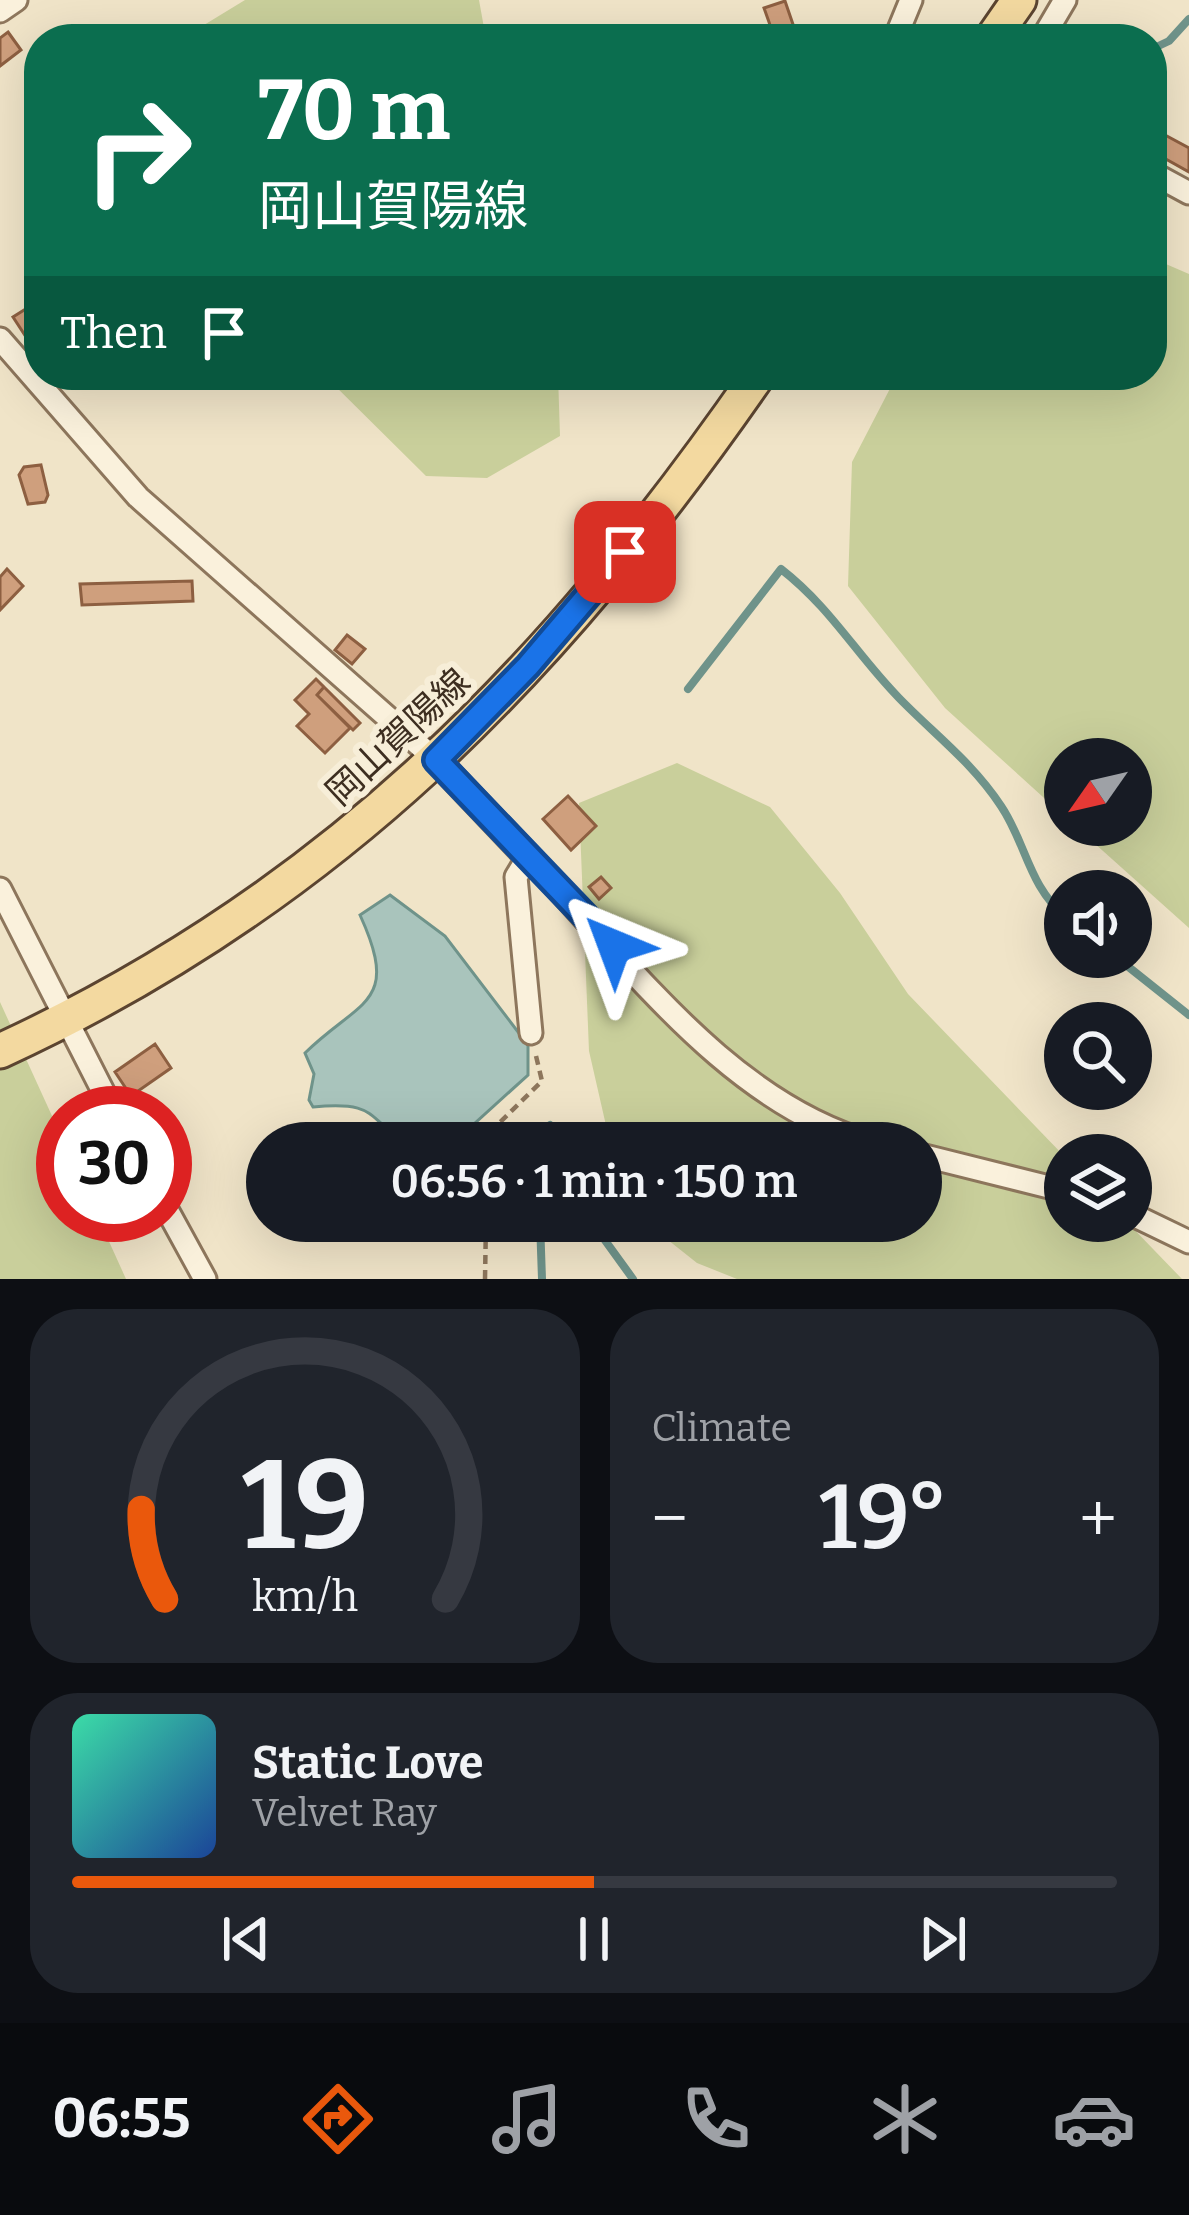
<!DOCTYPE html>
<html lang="en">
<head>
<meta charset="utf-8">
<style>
  body { margin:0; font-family:Bitter,"Noto Sans JP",serif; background:#20242c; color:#f1f3f6; height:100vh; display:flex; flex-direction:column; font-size:45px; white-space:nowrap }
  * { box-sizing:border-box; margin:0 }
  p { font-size:39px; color:#9ea1a6 }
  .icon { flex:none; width:66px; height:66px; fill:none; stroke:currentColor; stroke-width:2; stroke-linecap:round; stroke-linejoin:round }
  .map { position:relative; height:1279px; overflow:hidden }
  .details { display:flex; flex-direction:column; gap:30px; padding:30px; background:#0d0f14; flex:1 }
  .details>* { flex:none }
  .top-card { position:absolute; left:24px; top:24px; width:1143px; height:366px; border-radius:48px; box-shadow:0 12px 48px #0002; background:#0b6e4f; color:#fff; overflow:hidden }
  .needle { width:78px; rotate:236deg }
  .buttons { position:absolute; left:1044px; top:738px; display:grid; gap:24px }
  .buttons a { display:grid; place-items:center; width:108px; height:108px; border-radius:50%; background:#171b24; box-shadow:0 12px 48px #0002; font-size:60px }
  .speed { position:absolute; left:36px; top:1086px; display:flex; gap:24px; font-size:60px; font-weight:700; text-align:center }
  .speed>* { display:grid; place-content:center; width:156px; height:156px; border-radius:50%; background:#171b24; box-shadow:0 12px 48px #0002; line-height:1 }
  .speed .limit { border:18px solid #d22; background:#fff; color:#111 }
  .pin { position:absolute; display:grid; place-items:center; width:102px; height:102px; color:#fff; margin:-51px; border-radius:24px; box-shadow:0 6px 18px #0006 }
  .me { position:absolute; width:132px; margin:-66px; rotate:316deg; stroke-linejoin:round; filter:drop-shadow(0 0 9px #0008) }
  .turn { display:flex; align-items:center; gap:42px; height:252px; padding:0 36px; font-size:54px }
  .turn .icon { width:156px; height:156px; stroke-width:2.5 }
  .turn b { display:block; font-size:84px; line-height:102px }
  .then { display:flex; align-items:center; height:114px; padding:0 36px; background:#0003; gap:24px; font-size:45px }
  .big { font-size:90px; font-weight:600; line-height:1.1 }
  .details .tile { flex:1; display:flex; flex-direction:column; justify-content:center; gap:18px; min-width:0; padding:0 42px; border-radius:48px; background:#20242c }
  .details .dial { align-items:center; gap:0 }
  .dial svg { height:312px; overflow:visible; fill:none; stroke:#363941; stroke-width:7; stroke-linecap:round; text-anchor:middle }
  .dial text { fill:#f1f3f6; stroke:none }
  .song { display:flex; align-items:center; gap:36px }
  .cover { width:144px; height:144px; border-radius:18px; background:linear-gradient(135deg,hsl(160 70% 55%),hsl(220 70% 35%)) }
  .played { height:12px; border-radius:6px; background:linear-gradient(90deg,#ea580c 50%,#363941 50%) }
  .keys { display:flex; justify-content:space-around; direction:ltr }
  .heat { display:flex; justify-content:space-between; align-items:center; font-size:66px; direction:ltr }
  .details .tiles { flex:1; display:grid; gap:30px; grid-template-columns:1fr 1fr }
  .tile:last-child { grid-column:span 2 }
  .trip { position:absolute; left:246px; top:1122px; width:696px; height:120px; border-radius:60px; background:#171b24; box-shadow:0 12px 48px #0002; font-weight:600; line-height:120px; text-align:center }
  .dock { display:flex; height:192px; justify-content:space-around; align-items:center; background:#090b0e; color:#9ea1a6 }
  .dock .icon { width:84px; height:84px }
  .dock .active { color:#ea580c }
  .dock b { font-size:54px; color:#f1f3f6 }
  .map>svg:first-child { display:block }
  .green { fill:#c9cf9b }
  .water { fill:#a9c4bc; stroke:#6f938a; stroke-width:3 }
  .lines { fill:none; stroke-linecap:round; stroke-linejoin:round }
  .stream { stroke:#6f938a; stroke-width:8 }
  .building { fill:#cf9f7d; stroke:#8d5f41; stroke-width:3 }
  .minor-casing { stroke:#8d765c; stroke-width:27 }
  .tertiary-casing { stroke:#8d765c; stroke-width:30 }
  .primary-casing { stroke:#5b4430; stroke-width:39 }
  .path { stroke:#8d765c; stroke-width:4.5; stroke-dasharray:9 6; stroke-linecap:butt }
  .minor { stroke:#faf1dc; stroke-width:21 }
  .tertiary { stroke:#faf1dc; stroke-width:24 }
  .primary { stroke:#f3d9a0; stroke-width:33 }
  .route-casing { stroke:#114b97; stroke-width:30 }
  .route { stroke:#1a73e8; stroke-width:21 }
  .labels { text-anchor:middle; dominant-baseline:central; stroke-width:12; stroke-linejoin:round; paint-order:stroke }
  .street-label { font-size:36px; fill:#3d2e20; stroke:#f7eed8 }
</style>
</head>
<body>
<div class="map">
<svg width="1189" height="1279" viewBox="0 0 1189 1279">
  <rect width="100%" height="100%" fill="#f0e4c8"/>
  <path class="green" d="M245 0H479L486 39H181Z
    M1152 258 1189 274V928L1074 825H1131V759H1065V817L945 708 848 586 852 462 897 375H1152Z
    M324 375H558L560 436 487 478 426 476Z
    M677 763 770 807 840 893 908 994 1065 1157V1221H1126L1182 1279H737L697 1263 644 1221H921V1143H610L589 1051 579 803Z
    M0 1002 63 1140V1215H97L126 1279H0Z"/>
  <path class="water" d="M390 895 445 936 528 1045V1075L453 1143C443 1143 424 1147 415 1143 362 1123 385 1100 313 1107L309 1100 314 1074 305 1053C360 999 401 1005 360 915Z"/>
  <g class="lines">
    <path class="stream" d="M1152 49 1169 41 1189 19
      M688 689 781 569C831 608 856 654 899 698 934 734 973 763 1001 806 1026 843 1029 887 1065 916
      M1116 957 1189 1015
      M523 1143 550 1125 560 1143
      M540 1221 542 1279
      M591 1221 633 1279"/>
  </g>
  <path class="building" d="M785 1 798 39H775L764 8Z
    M8 32 21 50 0 66V38Z
    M1165 135 1189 148V172L1155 153Z
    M32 305 39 315V341L32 346 13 317Z
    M41 465 48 495 45 502 28 504 19 475 24 467Z
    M7 569 23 586 0 610V577Z
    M192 581 193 601 82 605 80 584Z
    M347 635 365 649 352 664 335 650Z
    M316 679 324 687 317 695 350 728 325 753 297 726 309 714 295 700Z
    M324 687 360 723 353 730 317 695Z
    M568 796 596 826 571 850 543 819Z
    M601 877 611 888 599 899 589 887Z
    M155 1044 171 1068 131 1096 115 1072Z"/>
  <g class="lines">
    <g class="minor-casing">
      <path id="minor" d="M0 11 16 0
        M895 39 911 0
        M1042 39 1065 0
        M1152 173 1189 193
        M0 339 138 497 436 760
        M0 889 114 1113
        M531 1033 516 877 528 857C628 961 728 1103 872 1143
        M921 1155 1065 1191
        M165 1206 205 1279
        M1131 1214 1189 1242"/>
    </g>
    <g class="tertiary-casing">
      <path id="tertiary" d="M436 760 528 857"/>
    </g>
    <g class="primary-casing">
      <path id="primary" d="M992 39 1019 0
        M0 1051C332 898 552 672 758 375"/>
    </g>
    <path class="path" d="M479 1143 542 1081 536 1056
      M485 1279 486 1221"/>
    <use href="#minor" class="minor"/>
    <use href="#tertiary" class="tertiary"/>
    <use href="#primary" class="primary"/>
  </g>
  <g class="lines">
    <g class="route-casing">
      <path id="route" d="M614 946 436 760 528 666 625 552"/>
    </g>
    <use href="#route" class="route"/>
  </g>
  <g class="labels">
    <g class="street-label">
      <text transform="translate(398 737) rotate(-43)">岡山賀陽線</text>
    </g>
  </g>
</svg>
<div class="buttons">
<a><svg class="needle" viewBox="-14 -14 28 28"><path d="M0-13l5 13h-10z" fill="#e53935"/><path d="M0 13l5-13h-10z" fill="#9ea1a6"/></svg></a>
<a><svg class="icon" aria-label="sound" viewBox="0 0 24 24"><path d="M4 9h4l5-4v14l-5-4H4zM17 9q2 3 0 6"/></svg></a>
<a><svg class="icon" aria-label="search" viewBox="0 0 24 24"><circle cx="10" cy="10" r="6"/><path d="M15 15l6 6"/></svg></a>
<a><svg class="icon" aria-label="layers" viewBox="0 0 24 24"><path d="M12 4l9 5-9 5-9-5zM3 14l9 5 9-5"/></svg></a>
</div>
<div class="speed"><div class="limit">30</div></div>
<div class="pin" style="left:625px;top:552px;background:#d93025"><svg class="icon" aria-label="arrive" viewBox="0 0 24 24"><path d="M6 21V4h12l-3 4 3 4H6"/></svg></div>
<svg class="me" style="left:614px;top:946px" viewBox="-20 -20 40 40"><path d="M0-17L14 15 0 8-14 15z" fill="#1a73e8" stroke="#fff" stroke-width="4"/></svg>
<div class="trip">06:56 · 1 min · 150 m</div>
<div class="top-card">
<div class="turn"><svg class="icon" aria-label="right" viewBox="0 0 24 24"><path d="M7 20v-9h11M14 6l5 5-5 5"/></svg><div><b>70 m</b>岡山賀陽線</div></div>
<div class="then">Then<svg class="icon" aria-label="arrive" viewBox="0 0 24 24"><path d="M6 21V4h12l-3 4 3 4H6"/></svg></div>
</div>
</div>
<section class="details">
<div class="tiles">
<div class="tile dial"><svg viewBox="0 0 100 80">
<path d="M14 69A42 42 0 1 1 86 69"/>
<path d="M14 69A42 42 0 0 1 8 46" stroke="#ea580c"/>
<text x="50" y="56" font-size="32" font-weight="700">19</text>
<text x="50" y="72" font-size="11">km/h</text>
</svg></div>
<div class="tile"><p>Climate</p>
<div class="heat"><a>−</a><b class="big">19°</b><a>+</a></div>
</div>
<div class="tile">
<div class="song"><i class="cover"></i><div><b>Static Love</b><p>Velvet Ray</p></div></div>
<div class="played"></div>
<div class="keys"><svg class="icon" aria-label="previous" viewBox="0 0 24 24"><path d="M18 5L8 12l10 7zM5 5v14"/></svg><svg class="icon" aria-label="pause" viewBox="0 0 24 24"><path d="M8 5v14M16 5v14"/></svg><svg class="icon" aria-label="next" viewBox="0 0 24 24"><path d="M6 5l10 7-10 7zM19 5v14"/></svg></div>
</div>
</div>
</section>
<nav class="dock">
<b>06:55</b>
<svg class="icon active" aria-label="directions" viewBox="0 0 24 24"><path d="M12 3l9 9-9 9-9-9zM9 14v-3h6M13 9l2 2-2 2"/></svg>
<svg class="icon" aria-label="music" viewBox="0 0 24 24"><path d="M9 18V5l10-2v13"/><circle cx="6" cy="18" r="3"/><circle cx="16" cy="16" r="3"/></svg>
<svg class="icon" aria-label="phone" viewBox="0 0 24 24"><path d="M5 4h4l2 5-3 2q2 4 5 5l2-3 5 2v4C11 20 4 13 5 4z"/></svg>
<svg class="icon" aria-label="climate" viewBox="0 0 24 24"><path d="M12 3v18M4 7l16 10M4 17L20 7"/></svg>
<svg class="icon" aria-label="car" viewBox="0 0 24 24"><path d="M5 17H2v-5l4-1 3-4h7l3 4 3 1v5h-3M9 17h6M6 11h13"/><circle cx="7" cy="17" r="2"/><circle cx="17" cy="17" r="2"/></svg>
</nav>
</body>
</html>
